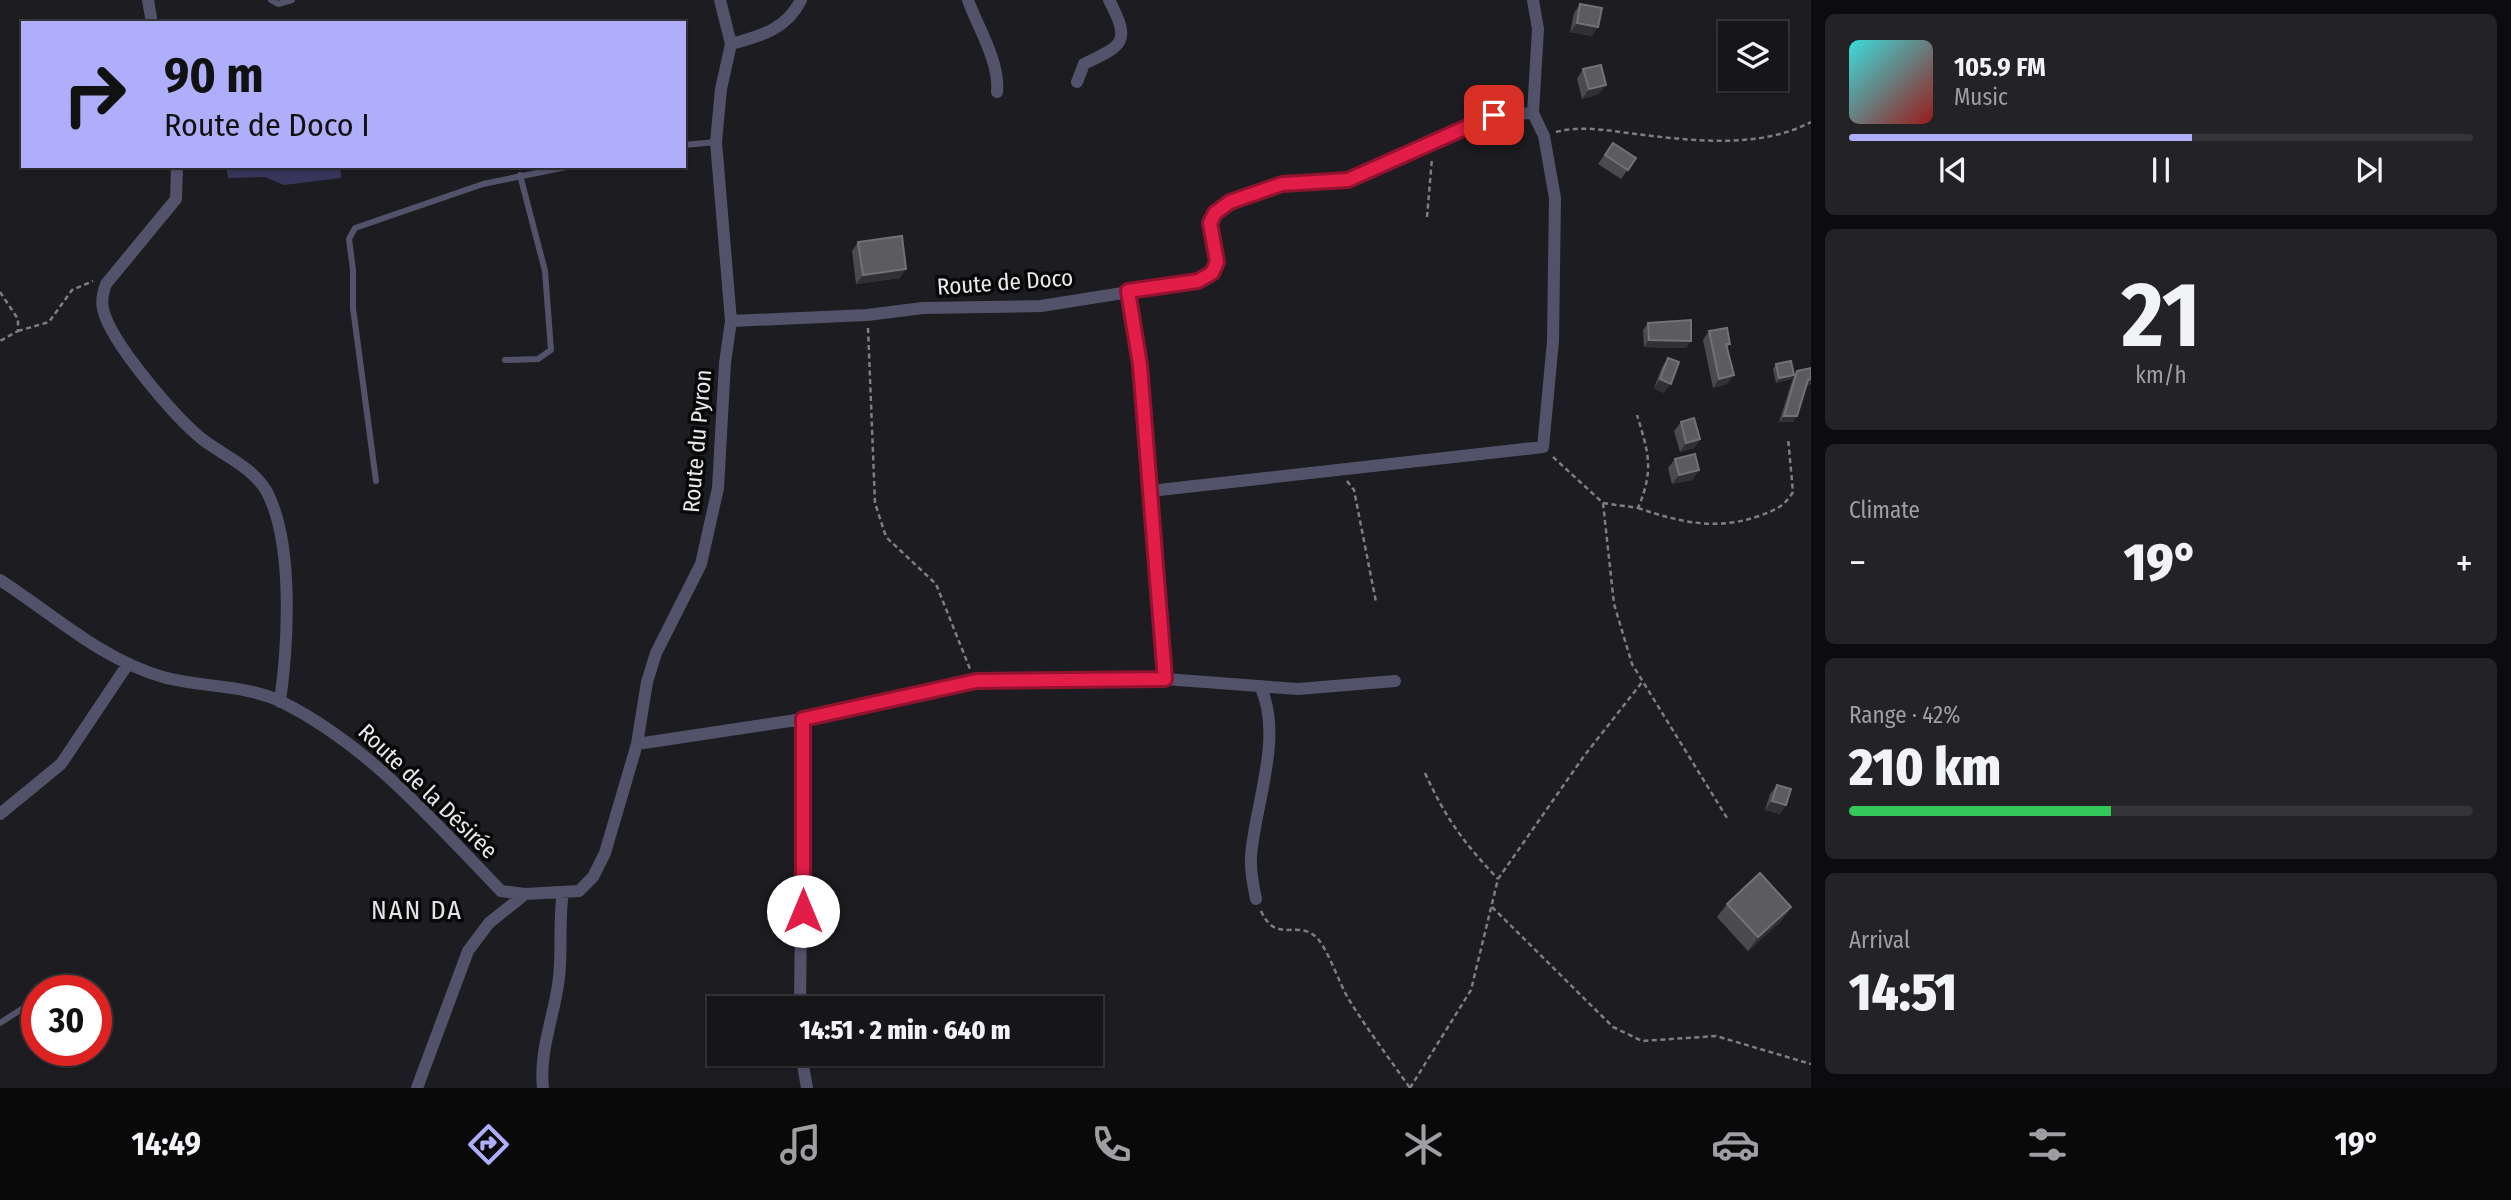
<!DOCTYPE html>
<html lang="en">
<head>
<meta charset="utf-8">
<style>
  body { margin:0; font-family:"Fira Sans Condensed",sans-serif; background:#232326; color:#f1f3f6; height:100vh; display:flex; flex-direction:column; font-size:26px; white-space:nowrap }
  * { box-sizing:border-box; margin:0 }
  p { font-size:23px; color:#9e9fa2 }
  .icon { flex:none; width:38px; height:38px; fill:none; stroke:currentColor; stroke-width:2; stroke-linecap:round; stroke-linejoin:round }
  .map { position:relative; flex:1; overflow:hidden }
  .side { display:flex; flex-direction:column; gap:14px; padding:14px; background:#0c0c0e; width:700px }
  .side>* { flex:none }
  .banner { position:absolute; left:21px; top:21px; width:665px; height:147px; border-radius:0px; box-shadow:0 2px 5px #0004,0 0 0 2px #353538; background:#afaefa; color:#111; overflow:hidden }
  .buttons { position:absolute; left:1718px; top:21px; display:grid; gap:14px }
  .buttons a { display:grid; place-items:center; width:70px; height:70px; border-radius:0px; background:#161619; box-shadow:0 2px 5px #0004,0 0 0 2px #353538; font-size:35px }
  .speed { position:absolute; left:21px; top:975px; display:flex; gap:14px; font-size:35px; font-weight:700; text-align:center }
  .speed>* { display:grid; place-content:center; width:91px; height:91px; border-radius:50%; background:#161619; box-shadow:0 2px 5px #0004,0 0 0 2px #353538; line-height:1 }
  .speed .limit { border:10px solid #d22; background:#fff; color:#111 }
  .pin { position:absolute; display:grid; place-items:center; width:60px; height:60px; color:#fff; margin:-30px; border-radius:14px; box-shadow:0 4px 10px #0006 }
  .me { position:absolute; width:77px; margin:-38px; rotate:0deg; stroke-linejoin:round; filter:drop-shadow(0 0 5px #0008) }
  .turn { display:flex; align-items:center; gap:24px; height:147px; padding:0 28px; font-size:32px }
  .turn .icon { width:91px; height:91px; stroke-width:2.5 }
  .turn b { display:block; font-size:49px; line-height:60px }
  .big { font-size:52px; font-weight:800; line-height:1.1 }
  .side .widget { flex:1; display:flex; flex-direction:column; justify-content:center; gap:10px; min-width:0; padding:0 24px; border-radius:10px; background:#232326 }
  .side .dial { align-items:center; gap:0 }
  .dial b { font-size:91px; line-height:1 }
  .song { display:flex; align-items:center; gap:21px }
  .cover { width:84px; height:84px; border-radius:10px; background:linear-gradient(135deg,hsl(180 70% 55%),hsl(0 70% 35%)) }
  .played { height:7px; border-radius:4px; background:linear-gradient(90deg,#afaefa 55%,#353538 55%) }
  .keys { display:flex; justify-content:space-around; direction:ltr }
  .heat { display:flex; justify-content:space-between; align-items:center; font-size:38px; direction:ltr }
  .charge { height:10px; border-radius:5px; background:linear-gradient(90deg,#34c759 42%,#353538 0) }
  .trip { position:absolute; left:707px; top:996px; width:396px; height:70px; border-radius:0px; background:#161619; box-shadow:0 2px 5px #0004,0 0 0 2px #353538; font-weight:800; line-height:70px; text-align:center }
  .tab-bar { display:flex; height:112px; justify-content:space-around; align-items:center; background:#09090a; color:#9e9fa2 }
  .tab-bar .icon { width:49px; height:49px }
  .tab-bar .on { color:#afaefa }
  .tab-bar b { font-size:32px; color:#f1f3f6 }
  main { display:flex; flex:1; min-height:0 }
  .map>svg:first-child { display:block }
  .green { fill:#37365a }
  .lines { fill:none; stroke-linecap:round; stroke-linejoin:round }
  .path { stroke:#7e7e82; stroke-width:2.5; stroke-dasharray:5 3.5; stroke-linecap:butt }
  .service { stroke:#52526b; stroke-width:6 }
  .minor { stroke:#52526b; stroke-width:12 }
  .wall { fill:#4b4b4f }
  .shaded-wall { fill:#313135 }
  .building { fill:#5c5c60; stroke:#727276; stroke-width:2 }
  .route-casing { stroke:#92132f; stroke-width:18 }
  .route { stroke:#e11d48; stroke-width:12 }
  .labels { text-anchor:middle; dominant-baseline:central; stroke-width:7; stroke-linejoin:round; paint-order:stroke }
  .street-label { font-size:23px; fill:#e9e9ec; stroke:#080809 }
  .quarter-label { font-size:26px; letter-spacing:2px; fill:#e3e3e8; stroke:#080809 }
</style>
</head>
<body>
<main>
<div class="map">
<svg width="1811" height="1088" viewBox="0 0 1811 1088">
  <rect width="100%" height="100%" fill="#1d1d21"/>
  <path class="green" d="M226 166H340L341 178 284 185 265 177 228 178Z"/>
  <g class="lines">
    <path class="path" d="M1556 132C1583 125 1610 131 1636 134 1692 141 1760 149 1811 122
      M1427 217 1432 158
      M0 292 18 319V331L0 341
      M868 328 875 503 886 537 936 584 970 669
      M18 331 49 322 72 290 93 281
      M1553 457 1603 503 1614 604 1632 664 1727 818
      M1347 481 1354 490 1376 602
      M1603 503 1638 508C1654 470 1649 454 1637 415
      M1638 508C1679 522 1716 531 1759 516 1775 510 1784 507 1793 492L1788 438
      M1425 773C1446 819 1464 843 1498 879
      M1492 907 1613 1027 1642 1041 1716 1036 1811 1064
      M1261 911C1276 944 1296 920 1315 936 1327 946 1339 983 1348 998 1367 1029 1389 1058 1410 1088
      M1410 1088 1471 990 1498 879 1584 756 1643 681"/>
    <path class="service" d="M271 0 278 4 292 0
      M684 145 716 142
      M505 360 538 359 551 350 545 271 520 175
      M376 481 353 308V270L349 239 355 228 483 184 571 166
      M0 1023 28 1005"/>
    <path class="minor" d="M148 0 152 23
      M968 0C978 28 1000 62 997 92
      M731 44C760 36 786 30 801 0
      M1077 82 1084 64C1124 45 1131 42 1109 0
      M177 166 176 199 106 284C103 292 101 300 103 309 110 342 176 418 202 439 224 456 253 467 267 492 294 544 288 644 280 702
      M1128 291 1140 365 1165 679
      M731 321 867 315 923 308 1041 306 1198 281 1212 273 1217 262 1210 223 1215 213 1230 202 1282 184 1348 180 1495 115 1533 113
      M1150 491 1543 447 1553 341 1555 198 1544 136 1533 113 1538 29 1533 0
      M0 580C53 614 102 660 163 677 203 688 244 684 282 702 370 746 434 822 501 891L525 894 579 891 593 877 605 853 637 744 647 682 656 653 701 564 718 488 725 363 731 321 716 142 721 89 731 44 720 0
      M637 744 803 719 976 681 1165 679 1298 689 1395 681
      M0 814 61 764 128 664
      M1256 899C1253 885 1250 870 1251 856 1255 804 1284 736 1260 686
      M800 1008 803 719
      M801 1054 807 1088
      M417 1088 468 951 489 923 525 894
      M543 1088C539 1053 553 1019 558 985 563 954 558 924 563 892"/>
  </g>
  <path class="wall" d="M1580 4 1592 36 1570 32 1574 13Z
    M1583 69 1599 94 1582 99 1577 79Z
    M1613 143 1636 158 1621 179 1598 164Z
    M858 242 900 278 856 284 852 251Z
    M1648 323 1686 348 1644 347 1643 330Z
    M1709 331 1730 344 1727 348V384L1713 388 1703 340Z
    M1668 358 1664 393 1654 388 1662 367Z
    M1776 364 1791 379 1776 383 1773 369Z
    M1811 368V384L1806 386 1793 422H1779L1793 378 1797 371Z
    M1681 422 1700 439 1694 448 1680 452 1674 431Z
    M1675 459 1699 470 1692 480 1672 484 1668 468Z
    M1777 785 1786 805 1780 814 1765 810 1770 794Z
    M1727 904 1791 907 1781 921 1748 951 1717 917Z"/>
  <path class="shaded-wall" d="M1577 23 1598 27 1592 36 1570 32Z
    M1606 85 1599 94 1582 99 1589 89Z
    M906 269 900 278 856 284 863 275Z
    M1649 340 1691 341 1686 348 1644 347Z
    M1734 375 1727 384 1713 388 1719 379Z
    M1794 375 1791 379 1776 383 1779 378Z
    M1660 379 1671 384 1664 393 1654 388Z
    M1811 379 1810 385 1803 387 1808 380Z
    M1784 416H1797L1793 422H1779Z
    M1700 439 1694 448 1680 452 1686 443Z
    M1699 470 1692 480 1672 484 1679 475Z
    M1772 801 1786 805 1780 814 1765 810Z
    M1791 907 1781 921 1748 951 1758 937Z"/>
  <path class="building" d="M1580 4 1602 8 1598 27 1577 23Z
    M1601 65 1606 85 1589 89 1583 69Z
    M1613 143 1636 158 1628 170 1605 155Z
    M902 236 906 269 863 275 858 242Z
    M1691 320V341L1649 340 1648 323Z
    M1727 328 1730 344H1726L1734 375 1719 379 1709 331Z
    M1668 358 1679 362 1671 384 1660 379Z
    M1791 361 1794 375 1779 378 1776 364Z
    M1811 368V379L1808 380 1797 416H1784L1797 371Z
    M1694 418 1700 439 1686 443 1681 422Z
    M1695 454 1699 470 1679 475 1675 459Z
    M1777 785 1791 789 1786 805 1772 801Z
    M1760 873 1791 907 1758 937 1727 904Z"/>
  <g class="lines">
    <g class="route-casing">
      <path id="route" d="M803 911V719L976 681 1165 679 1140 365 1128 291 1198 281 1212 273 1217 262 1210 223 1215 213 1230 202 1282 184 1348 180 1494 115"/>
    </g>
    <use href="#route" class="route"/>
  </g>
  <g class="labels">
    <g class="street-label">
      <text transform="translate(1005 282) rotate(-4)">Route de Doco</text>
      <text transform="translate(697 441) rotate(-85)">Route du Pyron</text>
      <text transform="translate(428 791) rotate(44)">Route de la Désirée</text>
    </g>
    <g class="quarter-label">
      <text x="417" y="910">NAN DA</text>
    </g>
  </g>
</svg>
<div class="buttons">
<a><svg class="icon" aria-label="layers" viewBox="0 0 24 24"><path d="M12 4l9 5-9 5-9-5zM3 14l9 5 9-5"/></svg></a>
</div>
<div class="speed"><div class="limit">30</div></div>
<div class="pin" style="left:1494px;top:115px;background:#d93025"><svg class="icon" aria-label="arrive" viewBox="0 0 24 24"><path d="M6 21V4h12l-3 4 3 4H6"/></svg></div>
<svg class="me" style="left:803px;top:911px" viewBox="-20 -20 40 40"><circle r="19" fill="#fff"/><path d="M0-13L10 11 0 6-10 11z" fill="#e11d48"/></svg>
<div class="trip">14:51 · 2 min · 640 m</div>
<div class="banner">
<div class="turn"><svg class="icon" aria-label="right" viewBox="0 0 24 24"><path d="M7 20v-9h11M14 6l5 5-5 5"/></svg><div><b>90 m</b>Route de Doco I</div></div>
</div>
</div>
<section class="side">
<div class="widget">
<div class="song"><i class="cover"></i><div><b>105.9 FM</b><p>Music</p></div></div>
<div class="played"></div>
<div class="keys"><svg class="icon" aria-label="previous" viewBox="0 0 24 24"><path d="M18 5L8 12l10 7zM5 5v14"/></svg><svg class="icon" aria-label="pause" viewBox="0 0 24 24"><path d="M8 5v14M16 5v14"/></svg><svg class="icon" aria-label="next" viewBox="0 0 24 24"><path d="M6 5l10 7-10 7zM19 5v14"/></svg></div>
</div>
<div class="widget dial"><b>21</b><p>km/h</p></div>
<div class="widget"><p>Climate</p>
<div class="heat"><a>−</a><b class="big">19°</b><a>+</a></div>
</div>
<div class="widget"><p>Range · 42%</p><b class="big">210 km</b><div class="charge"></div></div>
<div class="widget"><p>Arrival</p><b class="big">14:51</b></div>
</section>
</main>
<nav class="tab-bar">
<b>14:49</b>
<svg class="icon on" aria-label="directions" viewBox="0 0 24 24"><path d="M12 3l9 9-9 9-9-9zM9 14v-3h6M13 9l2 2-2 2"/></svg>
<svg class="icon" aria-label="music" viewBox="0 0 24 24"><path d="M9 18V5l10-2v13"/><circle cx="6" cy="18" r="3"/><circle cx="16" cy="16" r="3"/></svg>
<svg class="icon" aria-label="phone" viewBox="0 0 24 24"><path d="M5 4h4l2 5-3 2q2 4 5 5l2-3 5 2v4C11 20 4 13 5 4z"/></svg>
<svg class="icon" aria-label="climate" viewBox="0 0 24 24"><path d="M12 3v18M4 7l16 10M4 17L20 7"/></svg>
<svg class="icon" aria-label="car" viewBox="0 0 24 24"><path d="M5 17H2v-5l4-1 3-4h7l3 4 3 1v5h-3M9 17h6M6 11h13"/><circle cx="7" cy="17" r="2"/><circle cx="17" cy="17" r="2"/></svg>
<svg class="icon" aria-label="filters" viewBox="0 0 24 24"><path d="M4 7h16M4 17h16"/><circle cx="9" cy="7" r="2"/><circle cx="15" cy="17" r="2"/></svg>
<b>19°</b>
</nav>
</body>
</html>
